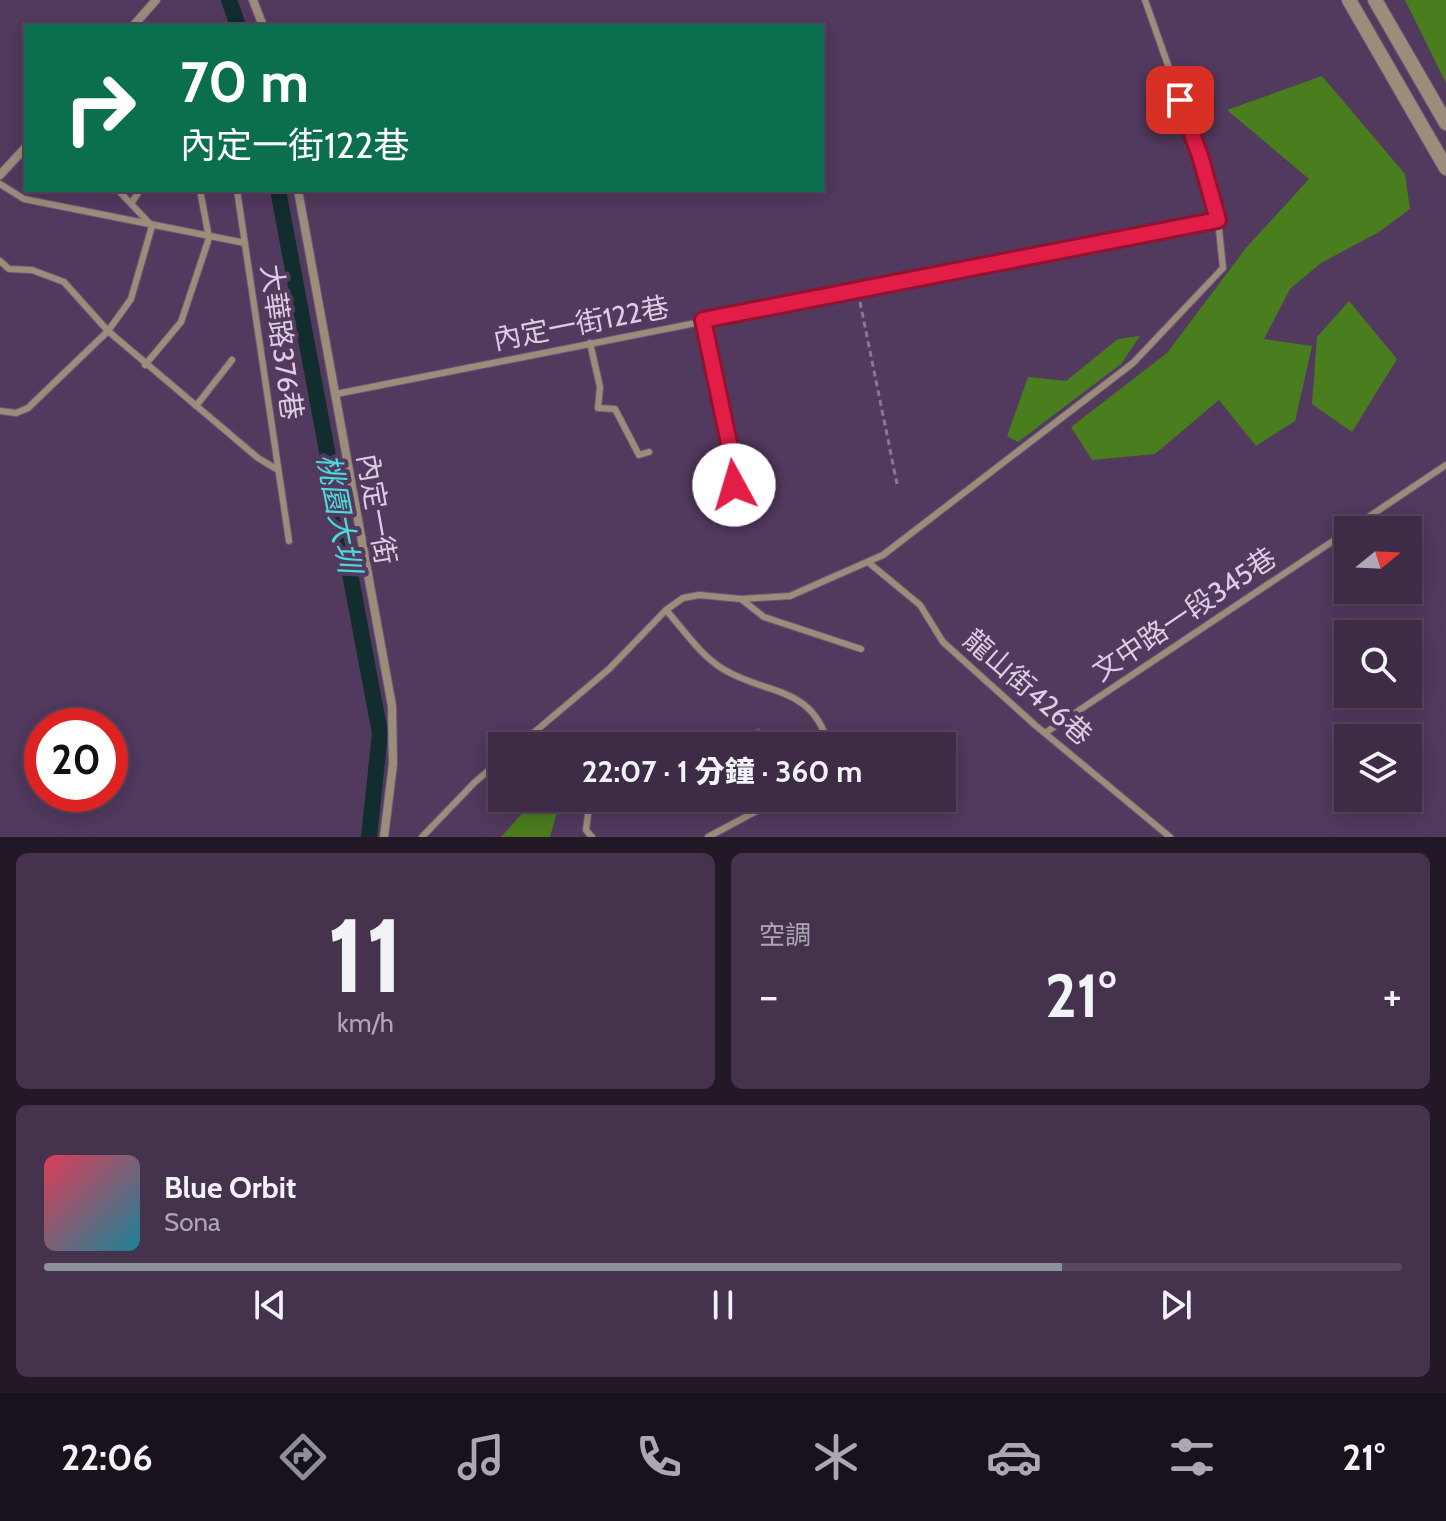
<!DOCTYPE html>
<html lang="zh-TW">
<head>
<meta charset="utf-8">
<style>
  body { margin:0; font-family:Cabin,"Noto Sans TC",sans-serif; background:#45334d; color:#f1f3f6; height:100vh; display:flex; flex-direction:column; font-size:30px; white-space:nowrap }
  * { box-sizing:border-box; margin:0 }
  p { font-size:26px; color:#ada7b3 }
  .icon { flex:none; width:44px; height:44px; fill:none; stroke:currentColor; stroke-width:2; stroke-linecap:round; stroke-linejoin:round }
  .map { position:relative; height:837px; overflow:hidden }
  .side { display:flex; flex-direction:column; gap:16px; padding:16px; background:#221826; flex:1 }
  .side>* { flex:none }
  .top-card { position:absolute; left:24px; top:24px; width:800px; height:168px; border-radius:0px; box-shadow:0 4px 20px #0003,0 0 0 2px #57475f; background:#0b6e4f; color:#fff; overflow:hidden }
  .needle { width:52px; rotate:72deg }
  .buttons { position:absolute; left:1334px; top:516px; display:grid; gap:16px }
  .buttons a { display:grid; place-items:center; width:88px; height:88px; border-radius:0px; background:#3e2b46; box-shadow:0 4px 20px #0003,0 0 0 2px #57475f; font-size:40px }
  .speed { position:absolute; left:24px; top:708px; display:flex; gap:16px; font-size:40px; font-weight:700; text-align:center }
  .speed>* { display:grid; place-content:center; width:104px; height:104px; border-radius:50%; background:#3e2b46; box-shadow:0 4px 20px #0003,0 0 0 2px #57475f; line-height:1 }
  .speed .limit { border:12px solid #d22; background:#fff; color:#111 }
  .pin { position:absolute; display:grid; place-items:center; width:68px; height:68px; color:#fff; margin:-34px; border-radius:16px; box-shadow:0 4px 12px #0006 }
  .me { position:absolute; width:88px; margin:-44px; rotate:354deg; stroke-linejoin:round; filter:drop-shadow(0 0 6px #0008) }
  .turn { display:flex; align-items:center; gap:28px; height:168px; padding:0 24px; font-size:36px }
  .turn .icon { width:104px; height:104px; stroke-width:2.5 }
  .turn b { display:block; font-size:56px; line-height:68px }
  .big { font-size:60px; font-weight:800; line-height:1.1 }
  .side .tile { flex:1; display:flex; flex-direction:column; justify-content:center; gap:12px; min-width:0; padding:0 28px; border-radius:12px; background:#45334d }
  .side .dial { align-items:center; gap:0 }
  .dial b { font-size:104px; line-height:1 }
  .song { display:flex; align-items:center; gap:24px }
  .cover { width:96px; height:96px; border-radius:12px; background:linear-gradient(135deg,hsl(350 70% 55%),hsl(190 70% 35%)) }
  .played { height:8px; border-radius:4px; background:linear-gradient(90deg,#8c9099 75%,#57475f 75%) }
  .keys { display:flex; justify-content:space-around; direction:ltr }
  .heat { display:flex; justify-content:space-between; align-items:center; font-size:44px; direction:ltr }
  .side .tiles { flex:1; display:grid; gap:16px; grid-template-columns:1fr 1fr }
  .tile:last-child { grid-column:span 2 }
  .trip { position:absolute; left:488px; top:732px; width:468px; height:80px; border-radius:0px; background:#3e2b46; box-shadow:0 4px 20px #0003,0 0 0 2px #57475f; font-weight:800; line-height:80px; text-align:center }
  .tabs { display:flex; height:128px; justify-content:space-around; align-items:center; background:#19111c; color:#ada7b3 }
  .tabs .icon { width:56px; height:56px }
  .tabs .current { color:#8c9099 }
  .tabs b { font-size:36px; color:#f1f3f6 }
  .map>svg:first-child { display:block }
  .forest { fill:#4a7d1e }
  .lines { fill:none; stroke-linecap:round; stroke-linejoin:round }
  .canal { stroke:#112d2d; stroke-width:16 }
  .building { fill:#9048b0 }
  .service-casing { stroke:#6e5779; stroke-width:8 }
  .minor-casing { stroke:#6e5779; stroke-width:10 }
  .tertiary-casing { stroke:#6e5779; stroke-width:16 }
  .path { stroke:#8b7695; stroke-width:3; stroke-dasharray:6 4; stroke-linecap:butt }
  .service { stroke:#9c8d7b; stroke-width:6 }
  .minor { stroke:#9c8d7b; stroke-width:8 }
  .tertiary { stroke:#9c8d7b; stroke-width:14 }
  .route-casing { stroke:#92132f; stroke-width:20 }
  .route { stroke:#e11d48; stroke-width:14 }
  .labels { text-anchor:middle; dominant-baseline:central; stroke-width:8; stroke-linejoin:round; paint-order:stroke }
  .street-label { font-size:28px; fill:#dccde4; stroke:#52395e }
  .water-label { font-size:30px; font-style:italic; fill:#4ddbd9; stroke:#52395e }
</style>
</head>
<body>
<div class="map">
<svg width="1446" height="837" viewBox="0 0 1446 837">
  <rect width="100%" height="100%" fill="#52395e"/>
  <path class="forest" d="M1405 0H1446V83Z
    M1322 76 1405 174 1410 209 1379 232 1321 263 1290 289 1264 339 1312 346 1295 421 1256 446 1219 400 1155 454 1092 460 1071 427 1167 353 1246 248 1309 179 1227 110Z
    M1349 301 1397 359 1352 432 1312 404 1317 337Z
    M1140 336 1121 364 1018 442 1007 436 1028 377 1066 381 1118 339Z
    M536 798H561L550 837H501Z"/>
  <g class="lines">
    <path class="canal" d="M229 0 238 26
      M278 190 380 733 369 837"/>
  </g>
  <path class="building" d="M759 728 769 746H727Z"/>
  <g class="lines">
    <g class="service-casing">
      <path id="service" d="M0 184 24 199 245 243
        M118 190 152 226
        M237 190 289 541
        M132 202 140 190
        M0 261 9 269 32 270 64 282 108 331 258 458 278 470
        M703 320 730 448 734 485 718 514
        M590 343 600 387 598 408 615 409 639 455 649 452
        M145 365 181 322 209 238 200 190
        M336 394 1218 220
        M196 406 232 360
        M0 411 16 413 28 408 108 331 131 299 152 226
        M1349 530 1446 465
        M868 562 920 605 943 642 1035 725 1170 837
        M741 599 764 617 861 649
        M666 610C684 630 700 655 723 669 767 696 812 684 829 746
        M1045 733 1348 531
        M518 746 609 669 666 610 683 598 699 595 741 599 790 596 883 555 1133 363 1223 268 1218 220 1201 159 1145 0
        M819 798 845 806 879 805
        M422 837 474 783 502 759
        M592 837 586 830 589 806 598 798
        M708 837 781 798"/>
    </g>
    <g class="minor-casing">
      <path id="minor" d="M253 0 263 26
        M133 26 156 0
        M0 175 26 147
        M298 190 392 706 393 764 384 837"/>
    </g>
    <g class="tertiary-casing">
      <path id="tertiary" d="M1349 0 1446 168
        M1375 0 1446 123"/>
    </g>
    <path class="path" d="M860 302 897 484"/>
    <use href="#service" class="service"/>
    <use href="#minor" class="minor"/>
    <use href="#tertiary" class="tertiary"/>
  </g>
  <g class="lines">
    <g class="route-casing">
      <path id="route" d="M734 485 730 448 703 320 1218 220 1201 159 1180 100"/>
    </g>
    <use href="#route" class="route"/>
  </g>
  <g class="labels">
    <g class="street-label">
      <text transform="translate(581 323) rotate(-11)">內定一街122巷</text>
      <text transform="translate(282 342) rotate(82)">大華路376巷</text>
      <text transform="translate(377 509) rotate(80)">內定一街</text>
      <text transform="translate(1184 614) rotate(-34)">文中路一段345巷</text>
      <text transform="translate(1028 687) rotate(41)">龍山街426巷</text>
    </g>
    <g class="water-label">
      <text transform="translate(339 513) rotate(79)">桃園大圳</text>
    </g>
  </g>
</svg>
<div class="buttons">
<a><svg class="needle" viewBox="-14 -14 28 28"><path d="M0-13l5 13h-10z" fill="#e53935"/><path d="M0 13l5-13h-10z" fill="#ada7b3"/></svg></a>
<a><svg class="icon" aria-label="search" viewBox="0 0 24 24"><circle cx="10" cy="10" r="6"/><path d="M15 15l6 6"/></svg></a>
<a><svg class="icon" aria-label="layers" viewBox="0 0 24 24"><path d="M12 4l9 5-9 5-9-5zM3 14l9 5 9-5"/></svg></a>
</div>
<div class="speed"><div class="limit">20</div></div>
<div class="pin" style="left:1180px;top:100px;background:#d93025"><svg class="icon" aria-label="arrive" viewBox="0 0 24 24"><path d="M6 21V4h12l-3 4 3 4H6"/></svg></div>
<svg class="me" style="left:734px;top:485px" viewBox="-20 -20 40 40"><circle r="19" fill="#fff"/><path d="M0-13L10 11 0 6-10 11z" fill="#e11d48"/></svg>
<div class="trip">22:07 · 1 分鐘 · 360 m</div>
<div class="top-card">
<div class="turn"><svg class="icon" aria-label="right" viewBox="0 0 24 24"><path d="M7 20v-9h11M14 6l5 5-5 5"/></svg><div><b>70 m</b>內定一街122巷</div></div>
</div>
</div>
<section class="side">
<div class="tiles">
<div class="tile dial"><b>11</b><p>km/h</p></div>
<div class="tile"><p>空調</p>
<div class="heat"><a>−</a><b class="big">21°</b><a>+</a></div>
</div>
<div class="tile">
<div class="song"><i class="cover"></i><div><b>Blue Orbit</b><p>Sona</p></div></div>
<div class="played"></div>
<div class="keys"><svg class="icon" aria-label="previous" viewBox="0 0 24 24"><path d="M18 5L8 12l10 7zM5 5v14"/></svg><svg class="icon" aria-label="pause" viewBox="0 0 24 24"><path d="M8 5v14M16 5v14"/></svg><svg class="icon" aria-label="next" viewBox="0 0 24 24"><path d="M6 5l10 7-10 7zM19 5v14"/></svg></div>
</div>
</div>
</section>
<nav class="tabs">
<b>22:06</b>
<svg class="icon current" aria-label="directions" viewBox="0 0 24 24"><path d="M12 3l9 9-9 9-9-9zM9 14v-3h6M13 9l2 2-2 2"/></svg>
<svg class="icon" aria-label="music" viewBox="0 0 24 24"><path d="M9 18V5l10-2v13"/><circle cx="6" cy="18" r="3"/><circle cx="16" cy="16" r="3"/></svg>
<svg class="icon" aria-label="phone" viewBox="0 0 24 24"><path d="M5 4h4l2 5-3 2q2 4 5 5l2-3 5 2v4C11 20 4 13 5 4z"/></svg>
<svg class="icon" aria-label="climate" viewBox="0 0 24 24"><path d="M12 3v18M4 7l16 10M4 17L20 7"/></svg>
<svg class="icon" aria-label="car" viewBox="0 0 24 24"><path d="M5 17H2v-5l4-1 3-4h7l3 4 3 1v5h-3M9 17h6M6 11h13"/><circle cx="7" cy="17" r="2"/><circle cx="17" cy="17" r="2"/></svg>
<svg class="icon" aria-label="filters" viewBox="0 0 24 24"><path d="M4 7h16M4 17h16"/><circle cx="9" cy="7" r="2"/><circle cx="15" cy="17" r="2"/></svg>
<b>21°</b>
</nav>
</body>
</html>
